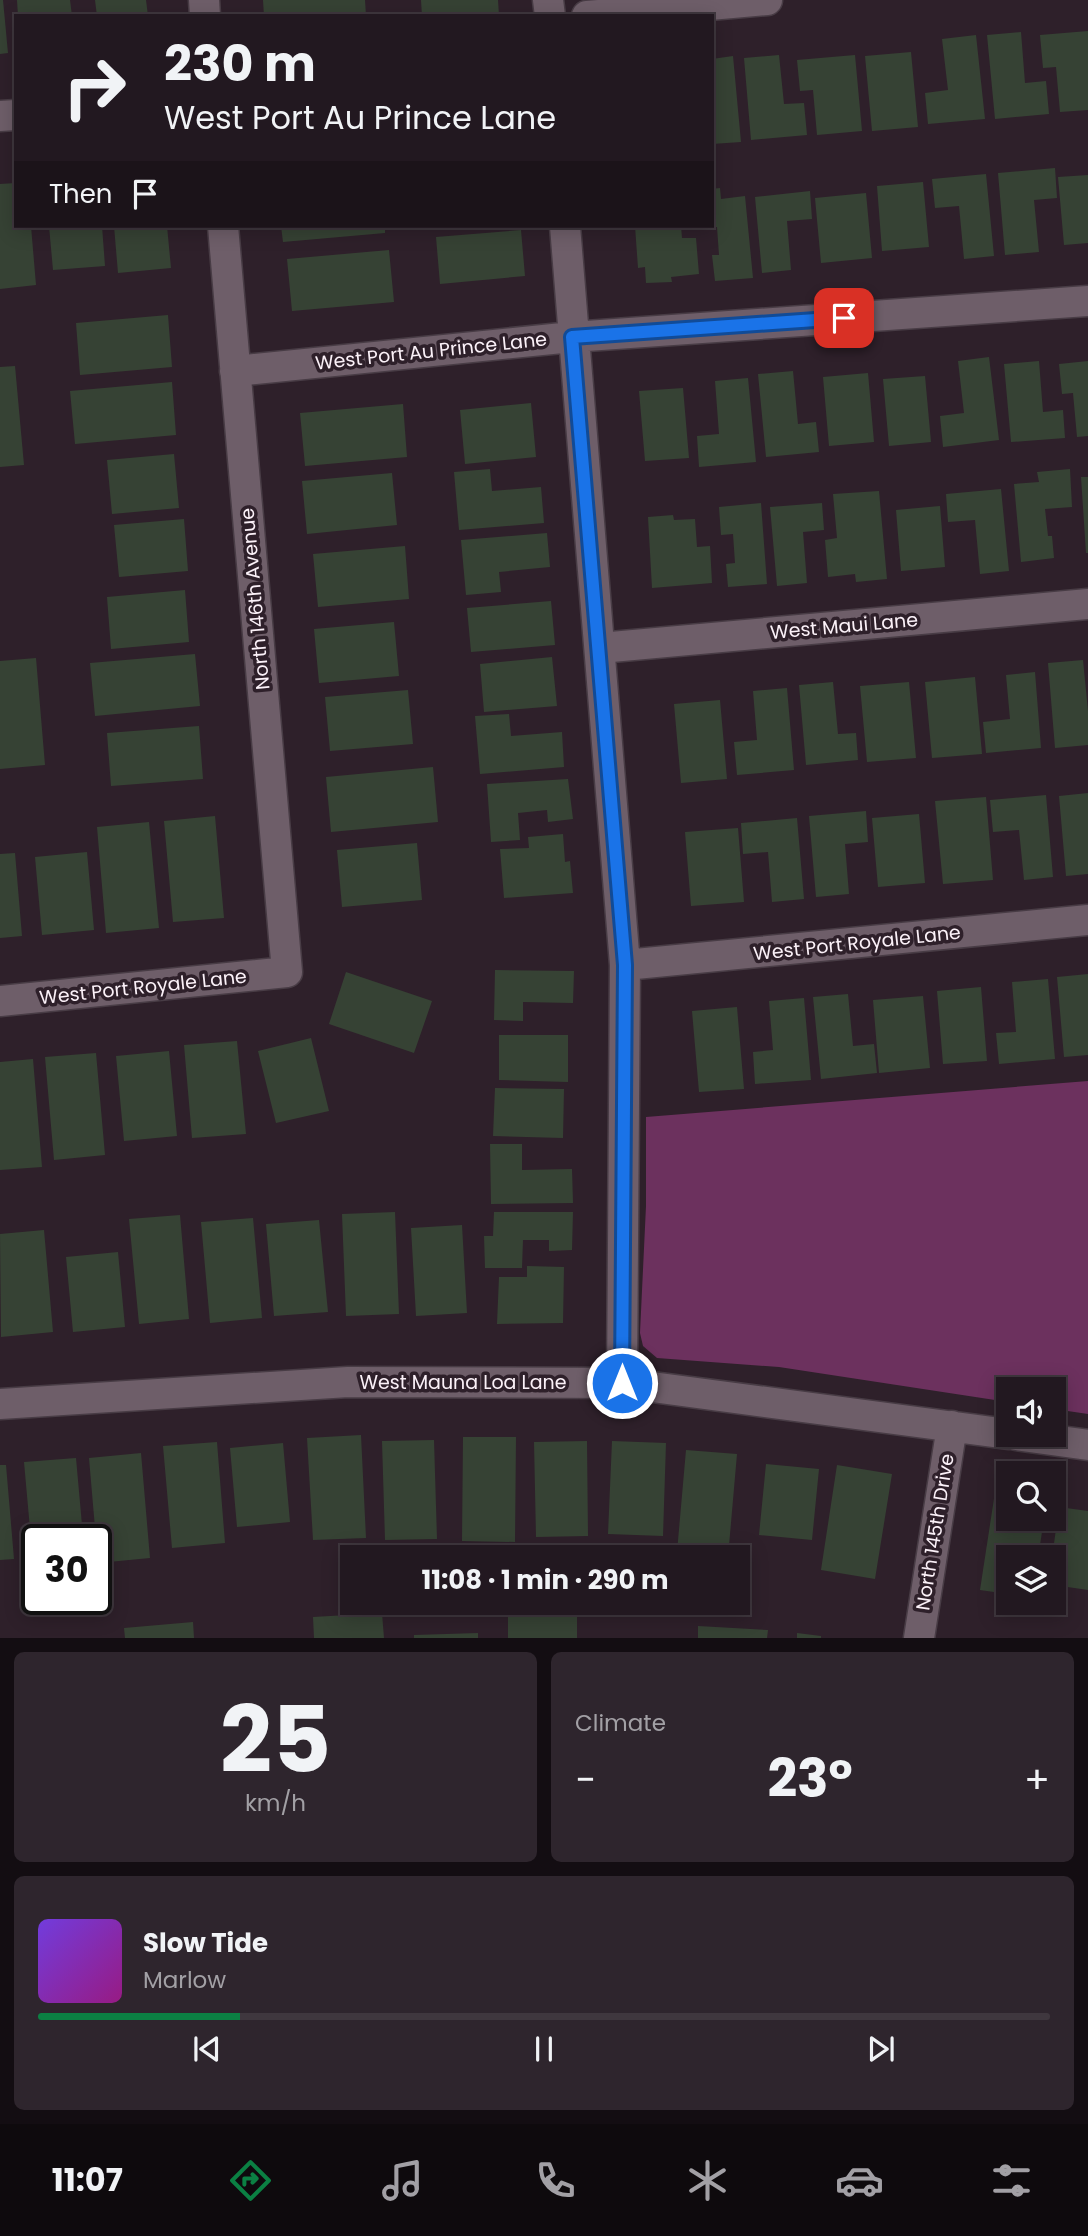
<!DOCTYPE html>
<html lang="en">
<head>
<meta charset="utf-8">
<style>
  body { margin:0; font-family:Poppins,sans-serif; background:#2e252d; color:#f1f3f6; height:100vh; display:flex; flex-direction:column; font-size:26px; white-space:nowrap }
  * { box-sizing:border-box; margin:0 }
  p { font-size:23px; color:#a2a0a5 }
  .icon { flex:none; width:38px; height:38px; fill:none; stroke:currentColor; stroke-width:2; stroke-linecap:round; stroke-linejoin:round }
  .map { position:relative; height:1638px; overflow:hidden }
  .sheet { display:flex; flex-direction:column; gap:14px; padding:14px; background:#130d12; flex:1 }
  .sheet>* { flex:none }
  .guide { position:absolute; left:14px; top:14px; width:700px; height:214px; border-radius:0px; box-shadow:0 4px 18px #0003,0 0 0 2px #3f373e; background:#221820; color:#f1f3f6; overflow:hidden }
  .fabs { position:absolute; left:996px; top:1377px; display:grid; gap:14px }
  .fabs a { display:grid; place-items:center; width:70px; height:70px; border-radius:0px; background:#221820; box-shadow:0 4px 18px #0003,0 0 0 2px #3f373e; font-size:35px }
  .speed { position:absolute; left:21px; top:1524px; display:flex; gap:14px; font-size:35px; font-weight:700; text-align:center }
  .speed>* { display:grid; place-content:center; width:91px; height:91px; border-radius:50%; background:#221820; box-shadow:0 4px 18px #0003,0 0 0 2px #3f373e; line-height:1 }
  .speed .limit { border:4px solid #111; border-radius:10px; background:#fff; color:#111 }
  .pin { position:absolute; display:grid; place-items:center; width:60px; height:60px; color:#fff; margin:-30px; border-radius:14px; box-shadow:0 4px 10px #0006 }
  .me { position:absolute; width:77px; margin:-38px; rotate:0deg; stroke-linejoin:round; filter:drop-shadow(0 0 5px #0008) }
  .turn { display:flex; align-items:center; gap:24px; height:147px; padding:0 35px; font-size:32px }
  .turn .icon { width:91px; height:91px; stroke-width:2.5 }
  .turn b { display:block; font-size:49px; line-height:60px }
  .then { display:flex; align-items:center; height:66px; padding:0 35px; background:#0003; gap:14px; font-size:26px }
  .big { font-size:52px; font-weight:700; line-height:1.1 }
  .sheet .widget { flex:1; display:flex; flex-direction:column; justify-content:center; gap:10px; min-width:0; padding:0 24px; border-radius:10px; background:#2e252d }
  .sheet .dial { align-items:center; gap:0 }
  .dial b { font-size:91px; line-height:1 }
  .song { display:flex; align-items:center; gap:21px }
  .cover { width:84px; height:84px; border-radius:10px; background:linear-gradient(135deg,hsl(260 70% 55%),hsl(310 70% 35%)) }
  .played { height:7px; border-radius:4px; background:linear-gradient(90deg,#0b8043 20%,#3f373e 20%) }
  .keys { display:flex; justify-content:space-around; direction:ltr }
  .heat { display:flex; justify-content:space-between; align-items:center; font-size:38px; direction:ltr }
  .sheet .tiles { flex:1; display:grid; gap:14px; grid-template-columns:1fr 1fr }
  .widget:last-child { grid-column:span 2 }
  .trip { position:absolute; left:340px; top:1545px; width:410px; height:70px; border-radius:0px; background:#221820; box-shadow:0 4px 18px #0003,0 0 0 2px #3f373e; font-weight:700; line-height:70px; text-align:center }
  .tabs { display:flex; height:112px; justify-content:space-around; align-items:center; background:#0e0a0d; color:#a2a0a5 }
  .tabs .icon { width:49px; height:49px }
  .tabs .active { color:#0b8043 }
  .tabs b { font-size:32px; color:#f1f3f6 }
  .map>svg:first-child { display:block }
  .green { fill:#6c315e }
  .building { fill:#364234 }
  .lines { fill:none; stroke-linecap:round; stroke-linejoin:round }
  .minor-casing { stroke:#483c45; stroke-width:33 }
  .minor { stroke:#6e5e69; stroke-width:30 }
  .route-casing { stroke:#114b97; stroke-width:18 }
  .route { stroke:#1a73e8; stroke-width:12 }
  .labels { text-anchor:middle; dominant-baseline:central; stroke-width:7; stroke-linejoin:round; paint-order:stroke }
  .street-label { font-size:19px; fill:#fbf1f8; stroke:#2e202a }
</style>
</head>
<body>
<div class="map">
<svg width="1088" height="1638" viewBox="0 0 1088 1638">
  <rect width="100%" height="100%" fill="#2e202a"/>
  <path class="green" d="M1088 1081V1414L1054 1409V1390H1008V1402L779 1367 657 1358 643 1346 640 1333 646 1206V1117Z"/>
  <path class="building" d="M0 0H3L8 53 0 54Z
    M17 0H70L72 16H18Z
    M95 0H146L148 16H97Z
    M263 0H365L366 16H264Z
    M421 0H498L499 16H422Z
    M1088 31V110L1060 112 1056 67 1043 68 1040 35Z
    M1021 32 1025 83 1046 81 1049 114 995 119 987 35Z
    M976 35 985 119 928 124 925 93 948 90 942 39Z
    M911 52 918 127 872 131 865 56Z
    M779 55 784 104 804 103 807 135 751 140 744 58Z
    M855 55 862 131 817 135 813 90 800 91 797 60Z
    M733 56 741 142 712 144V59Z
    M1055 168 1057 198 1034 200 1039 252 1005 255 998 173Z
    M986 174 994 256 964 259 959 206 935 208 932 179Z
    M1088 175V243L1064 245 1058 177Z
    M923 182 929 247 882 251 877 186Z
    M16 183V226H31L36 285 0 289V184Z
    M720 188 721 199 745 196 753 278 715 281 712 255H719L717 227H712V189Z
    M810 191 812 219 787 221 791 270 762 273 755 197Z
    M866 193 872 258 821 263 815 198Z
    M49 226H102L105 266 53 270Z
    M114 226H167L171 268 118 273Z
    M281 226H385V233L283 242Z
    M635 226H681L682 238H696L699 274 671 277 672 282 646 283 645 267 638 268Z
    M521 230 525 276 440 284 436 237Z
    M389 250 394 302 292 311 287 259Z
    M168 315 172 367 80 375 76 323Z
    M989 357 999 440 943 447 940 416 964 413 958 361Z
    M1039 361 1043 412 1063 410 1065 438 1011 442 1004 364Z
    M1088 361V436L1077 437 1073 393 1062 394 1059 364Z
    M15 366 24 465 0 467V367Z
    M793 371 798 424 816 422 819 452 766 457 758 374Z
    M868 373 874 442 829 446 823 377Z
    M925 376 931 442 889 446 883 379Z
    M748 378 756 462 699 467 697 436 719 434 715 381Z
    M172 382 176 435 75 444 70 391Z
    M683 388 689 458 645 461 639 391Z
    M531 403 536 457 465 464 460 410Z
    M403 404 407 457 305 466 300 413Z
    M174 454 179 508 112 514 107 460Z
    M490 469 492 491 541 487 544 523 459 530 454 472Z
    M1070 469 1072 507 1045 509 1048 536H1052L1054 558 1021 562 1014 484 1039 482 1037 472Z
    M392 473 397 525 307 534 302 481Z
    M1081 477H1088V553H1086Z
    M1001 489 1009 571 980 574 975 520 948 522 946 494Z
    M879 491 887 579 856 582 855 574 828 577 825 540 837 538 833 494Z
    M761 503 767 584 728 587 726 564 735 563 733 534 721 535 719 507Z
    M822 503 824 530 803 532 807 583 777 586 770 507Z
    M940 506 945 567 901 571 896 510Z
    M673 515 674 520 695 519 697 547 710 546 712 583 652 588 648 517Z
    M184 519 188 571 119 577 114 525Z
    M547 533 550 567 499 572 501 592 466 595 461 540Z
    M405 546 409 599 318 607 313 554Z
    M185 590 189 642 111 649 107 597Z
    M551 601 555 645 471 652 467 608Z
    M394 622 399 676 319 683 314 629Z
    M195 654 200 706 95 716 90 663Z
    M552 657 557 706 484 712 480 664Z
    M36 658 45 765 0 769V661Z
    M1083 660 1088 711V745L1055 748 1048 663Z
    M1035 672 1041 748 986 753 983 722 1010 719 1006 675Z
    M975 677 982 754 932 758 925 682Z
    M833 682 838 734 856 733 858 760 806 765 799 685Z
    M909 682 916 758 867 762 860 686Z
    M787 688 794 770 737 775 734 742 757 740 753 691Z
    M408 690 413 744 330 751 325 697Z
    M720 700 727 779 681 783 674 704Z
    M509 714 511 736 562 732 564 767 480 774 475 716Z
    M199 726 203 779 111 786 107 733Z
    M433 767 438 822 331 832 326 777Z
    M568 779 573 819 548 822 547 810 518 813 520 840 491 842 487 784Z
    M1088 793V874L1066 876 1059 796Z
    M1046 795 1053 877 1024 880 1019 830 993 832 990 800Z
    M986 797 993 880 943 884 935 801Z
    M866 811 868 842 845 844 849 894 816 897 809 816Z
    M919 814 925 883 878 887 872 818Z
    M215 816 224 918 173 922 164 821Z
    M797 818 804 899 772 902 768 852 743 854 741 823Z
    M149 822 159 928 106 933 97 827Z
    M738 828 744 902 691 906 685 832Z
    M563 834 565 862 570 861 573 893 504 898 500 849 529 848 528 837Z
    M417 843 422 900 342 907 337 850Z
    M87 852 94 930 42 935 35 857Z
    M15 853 22 936 0 938V854Z
    M495 970 574 971 573 1003 523 1002V1021L494 1020Z
    M346 972 432 1001 414 1053 329 1024Z
    M1088 974V1055L1064 1057 1057 977Z
    M1048 979 1055 1059 999 1064 996 1033 1016 1032 1012 982Z
    M981 987 987 1061 943 1064 937 991Z
    M848 994 853 1046 874 1044 877 1073 821 1079 813 997Z
    M923 996 930 1068 879 1073 873 1000Z
    M804 998 811 1080 755 1084 753 1052 773 1050 769 1001Z
    M737 1007 744 1089 699 1092 692 1011Z
    M499 1035H568V1082L499 1080Z
    M311 1038 329 1111 276 1123 258 1051Z
    M237 1041 246 1134 192 1138 184 1045Z
    M169 1051 177 1136 124 1141 116 1056Z
    M96 1053 105 1155 54 1160 45 1057Z
    M33 1059 42 1167 0 1170V1062Z
    M495 1088 564 1089 563 1138 493 1136Z
    M490 1144H522V1170L572 1169 573 1203 491 1204Z
    M395 1212 399 1314 346 1316 342 1214Z
    M494 1212H573L572 1250 549 1251V1240H523L522 1268H485L484 1236H493Z
    M180 1215 189 1319 139 1324 129 1219Z
    M253 1218 262 1318 210 1323 201 1222Z
    M319 1220 328 1312 274 1316 266 1224Z
    M462 1225 467 1313 416 1316 411 1228Z
    M44 1230 53 1332 1 1337 0 1234Z
    M118 1252 125 1327 73 1332 66 1257Z
    M527 1266 564 1267 563 1323 497 1324 499 1277H527Z
    M361 1435 366 1538 313 1540 307 1438Z
    M463 1437H516L515 1542 462 1541Z
    M434 1440 437 1539 385 1540 382 1441Z
    M587 1441 588 1536 536 1537 534 1442Z
    M612 1441 666 1443 663 1536 608 1534Z
    M217 1442 225 1543 172 1548 163 1446Z
    M283 1443 290 1522 237 1527 230 1448Z
    M686 1450 737 1454 728 1557 677 1552Z
    M141 1453 150 1558 98 1563 89 1458Z
    M76 1458 83 1536 31 1540 24 1462Z
    M766 1464 819 1469 812 1540 759 1535Z
    M0 1465H6L14 1559 0 1560Z
    M837 1465 892 1474 875 1579 821 1570Z
    M995 1492 1008 1494V1519H1044L1038 1558H1008V1594L980 1590Z
    M1059 1507 1088 1511V1590L1054 1585V1558H1052Z
    M382 1613 384 1638H314L313 1617Z
    M508 1616 577 1617V1638H508Z
    M193 1622 194 1638H125L124 1628Z
    M698 1626 768 1630 767 1638H698Z
    M478 1633V1638H414V1635Z
    M797 1633 821 1636V1638H797Z"/>
  <g class="lines">
    <g class="minor-casing">
      <path id="minor" d="M204 0 205 16
        M548 0 550 16
        M587 16 767 0
        M0 116 16 115
        M565 226 625 965 622 1383
        M235 371 572 337 1088 301
        M600 648 1088 604
        M625 965 1088 920
        M0 1001 287 972 223 226
        M0 1404 348 1382 622 1383 1008 1434
        M1016 1435 1088 1445
        M919 1638 952 1426"/>
    </g>
    <use href="#minor" class="minor"/>
  </g>
  <g class="lines">
    <g class="route-casing">
      <path id="route" d="M622 1383 625 965 572 337 844 318"/>
    </g>
    <use href="#route" class="route"/>
  </g>
  <g class="labels">
    <g class="street-label">
      <text transform="translate(431 351) rotate(-6)">West Port Au Prince Lane</text>
      <text transform="translate(255 599) rotate(-95)">North 146th Avenue</text>
      <text transform="translate(844 626) rotate(-5)">West Maui Lane</text>
      <text transform="translate(857 943) rotate(-6)">West Port Royale Lane</text>
      <text transform="translate(143 987) rotate(-6)">West Port Royale Lane</text>
      <text x="463" y="1382">West Mauna Loa Lane</text>
      <text transform="translate(935 1532) rotate(-81)">North 145th Drive</text>
    </g>
  </g>
</svg>
<div class="fabs">
<a><svg class="icon" aria-label="sound" viewBox="0 0 24 24"><path d="M4 9h4l5-4v14l-5-4H4zM17 9q2 3 0 6"/></svg></a>
<a><svg class="icon" aria-label="search" viewBox="0 0 24 24"><circle cx="10" cy="10" r="6"/><path d="M15 15l6 6"/></svg></a>
<a><svg class="icon" aria-label="layers" viewBox="0 0 24 24"><path d="M12 4l9 5-9 5-9-5zM3 14l9 5 9-5"/></svg></a>
</div>
<div class="speed"><div class="limit">30</div></div>
<div class="pin" style="left:844px;top:318px;background:#d93025"><svg class="icon" aria-label="arrive" viewBox="0 0 24 24"><path d="M6 21V4h12l-3 4 3 4H6"/></svg></div>
<svg class="me" style="left:622px;top:1383px" viewBox="-20 -20 40 40"><circle r="17" fill="#1a73e8" stroke="#fff" stroke-width="3"/><path d="M0-11L8 9 0 5-8 9z" fill="#fff"/></svg>
<div class="trip">11:08 · 1 min · 290 m</div>
<div class="guide">
<div class="turn"><svg class="icon" aria-label="right" viewBox="0 0 24 24"><path d="M7 20v-9h11M14 6l5 5-5 5"/></svg><div><b>230 m</b>West Port Au Prince Lane</div></div>
<div class="then">Then<svg class="icon" aria-label="arrive" viewBox="0 0 24 24"><path d="M6 21V4h12l-3 4 3 4H6"/></svg></div>
</div>
</div>
<section class="sheet">
<div class="tiles">
<div class="widget dial"><b>25</b><p>km/h</p></div>
<div class="widget"><p>Climate</p>
<div class="heat"><a>−</a><b class="big">23°</b><a>+</a></div>
</div>
<div class="widget">
<div class="song"><i class="cover"></i><div><b>Slow Tide</b><p>Marlow</p></div></div>
<div class="played"></div>
<div class="keys"><svg class="icon" aria-label="previous" viewBox="0 0 24 24"><path d="M18 5L8 12l10 7zM5 5v14"/></svg><svg class="icon" aria-label="pause" viewBox="0 0 24 24"><path d="M8 5v14M16 5v14"/></svg><svg class="icon" aria-label="next" viewBox="0 0 24 24"><path d="M6 5l10 7-10 7zM19 5v14"/></svg></div>
</div>
</div>
</section>
<nav class="tabs">
<b>11:07</b>
<svg class="icon active" aria-label="directions" viewBox="0 0 24 24"><path d="M12 3l9 9-9 9-9-9zM9 14v-3h6M13 9l2 2-2 2"/></svg>
<svg class="icon" aria-label="music" viewBox="0 0 24 24"><path d="M9 18V5l10-2v13"/><circle cx="6" cy="18" r="3"/><circle cx="16" cy="16" r="3"/></svg>
<svg class="icon" aria-label="phone" viewBox="0 0 24 24"><path d="M5 4h4l2 5-3 2q2 4 5 5l2-3 5 2v4C11 20 4 13 5 4z"/></svg>
<svg class="icon" aria-label="climate" viewBox="0 0 24 24"><path d="M12 3v18M4 7l16 10M4 17L20 7"/></svg>
<svg class="icon" aria-label="car" viewBox="0 0 24 24"><path d="M5 17H2v-5l4-1 3-4h7l3 4 3 1v5h-3M9 17h6M6 11h13"/><circle cx="7" cy="17" r="2"/><circle cx="17" cy="17" r="2"/></svg>
<svg class="icon" aria-label="filters" viewBox="0 0 24 24"><path d="M4 7h16M4 17h16"/><circle cx="9" cy="7" r="2"/><circle cx="15" cy="17" r="2"/></svg>
</nav>
</body>
</html>
